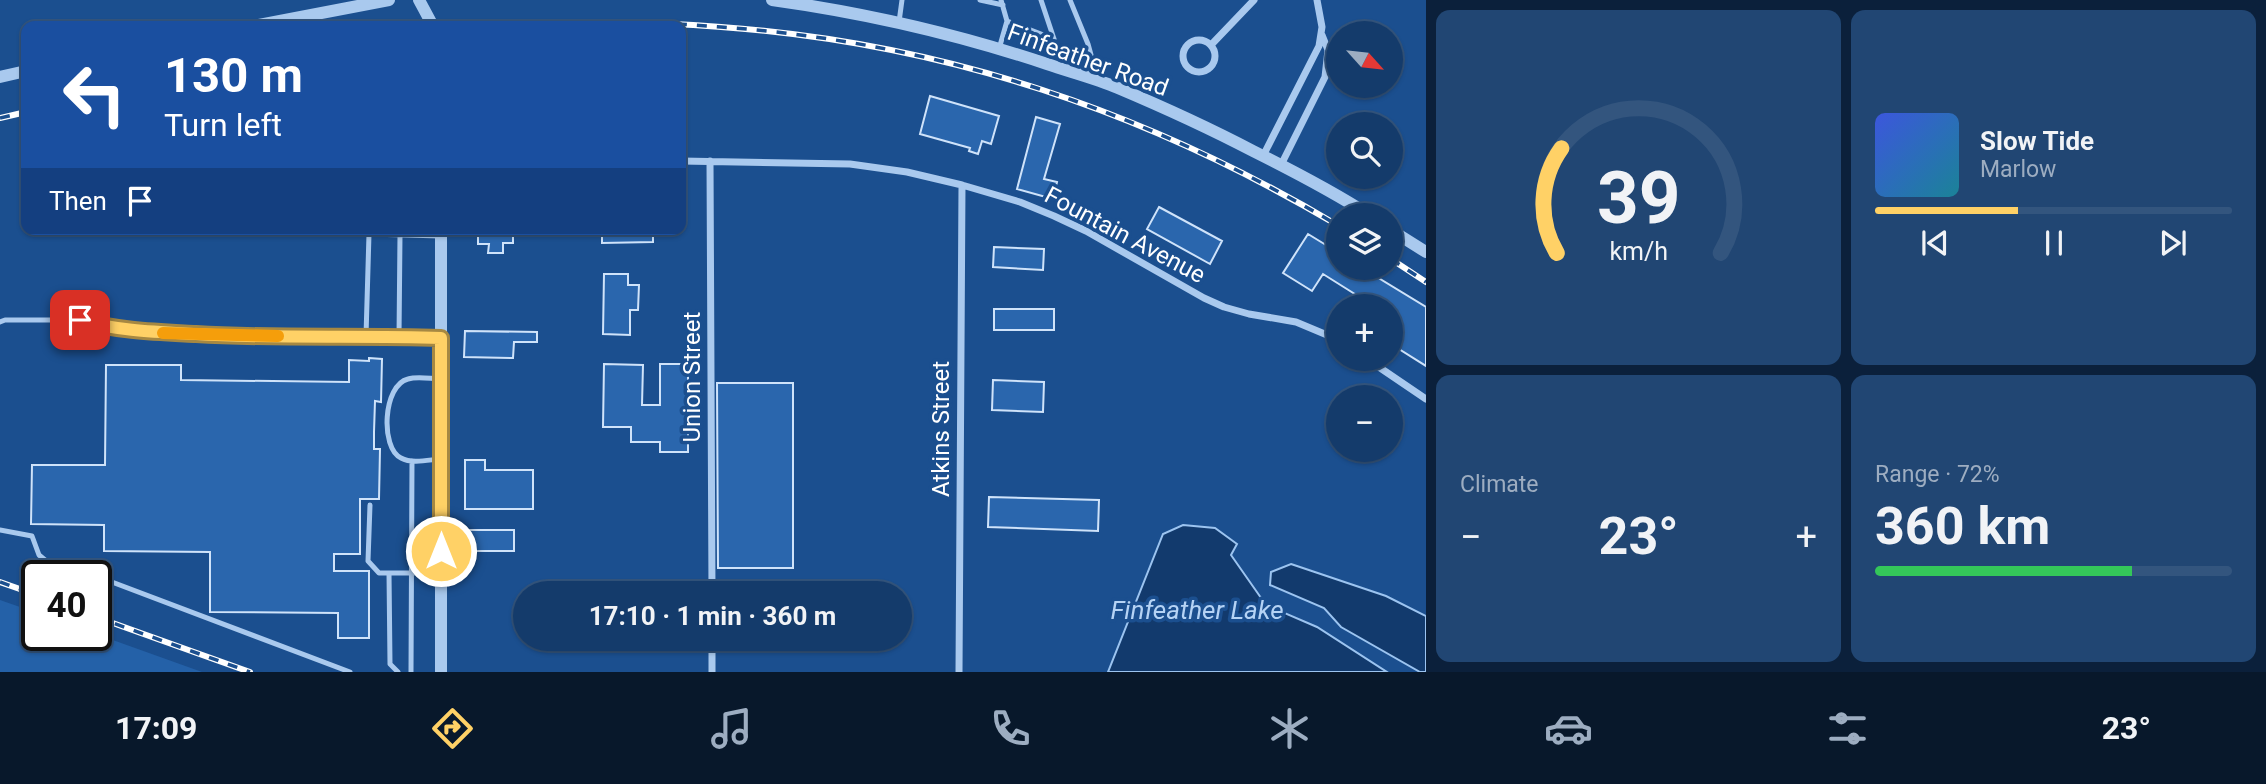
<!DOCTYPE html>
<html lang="en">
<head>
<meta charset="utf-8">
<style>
  body { margin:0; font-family:Roboto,sans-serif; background:#214673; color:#f1f3f6; height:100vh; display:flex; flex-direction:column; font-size:26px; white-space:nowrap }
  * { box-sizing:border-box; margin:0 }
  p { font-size:23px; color:#9dadc1 }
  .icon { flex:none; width:38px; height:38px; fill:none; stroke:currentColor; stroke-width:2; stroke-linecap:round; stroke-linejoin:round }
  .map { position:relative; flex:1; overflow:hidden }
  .details { display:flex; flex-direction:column; gap:10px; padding:10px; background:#0b203b; width:840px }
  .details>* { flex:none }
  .top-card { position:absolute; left:21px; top:21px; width:665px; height:214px; border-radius:14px; box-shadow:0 2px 5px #0004,0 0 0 2px #33557e; background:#1a4fa0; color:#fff; overflow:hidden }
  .needle { width:46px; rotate:117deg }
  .controls { position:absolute; left:1326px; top:21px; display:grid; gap:14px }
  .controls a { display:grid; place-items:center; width:77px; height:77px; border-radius:50%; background:#143b6b; box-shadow:0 2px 5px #0004,0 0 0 2px #33557e; font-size:35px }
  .speed { position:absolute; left:21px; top:560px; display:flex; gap:14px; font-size:35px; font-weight:700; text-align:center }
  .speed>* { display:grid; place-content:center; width:91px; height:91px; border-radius:50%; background:#143b6b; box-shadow:0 2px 5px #0004,0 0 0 2px #33557e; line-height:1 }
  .speed .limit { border:4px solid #111; border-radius:10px; background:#fff; color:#111 }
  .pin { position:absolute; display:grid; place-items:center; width:60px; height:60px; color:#fff; margin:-30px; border-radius:14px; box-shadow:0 4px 10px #0006 }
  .me { position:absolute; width:77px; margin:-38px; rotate:0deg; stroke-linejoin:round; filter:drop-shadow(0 0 5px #0008) }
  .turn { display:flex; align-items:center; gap:24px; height:147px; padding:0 28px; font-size:32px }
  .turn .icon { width:91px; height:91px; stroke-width:2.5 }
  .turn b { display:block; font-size:49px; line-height:60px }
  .then { display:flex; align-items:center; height:66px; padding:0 28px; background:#0003; gap:14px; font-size:26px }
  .big { font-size:52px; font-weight:700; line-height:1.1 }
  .details .tile { flex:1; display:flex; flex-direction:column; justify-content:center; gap:10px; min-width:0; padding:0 24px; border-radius:14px; background:#214673 }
  .details .dial { align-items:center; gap:0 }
  .dial svg { height:182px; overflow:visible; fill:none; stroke:#33557e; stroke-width:7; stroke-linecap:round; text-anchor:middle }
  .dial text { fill:#f1f3f6; stroke:none }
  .song { display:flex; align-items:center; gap:21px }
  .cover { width:84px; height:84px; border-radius:10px; background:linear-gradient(135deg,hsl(230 70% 55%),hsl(190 70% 35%)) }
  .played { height:7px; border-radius:4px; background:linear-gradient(90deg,#ffd166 40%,#33557e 40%) }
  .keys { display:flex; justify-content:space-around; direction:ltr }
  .heat { display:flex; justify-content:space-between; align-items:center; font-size:38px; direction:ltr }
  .charge { height:10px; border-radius:5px; background:linear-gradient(90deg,#34c759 72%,#33557e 0) }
  .details .tiles { flex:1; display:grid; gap:10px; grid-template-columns:repeat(2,1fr) }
  .trip { position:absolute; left:513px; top:581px; width:399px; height:70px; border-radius:35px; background:#143b6b; box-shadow:0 2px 5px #0004,0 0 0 2px #33557e; font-weight:700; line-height:70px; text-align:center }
  .menu { display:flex; height:112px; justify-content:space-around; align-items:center; background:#08182b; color:#9dadc1 }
  .menu .icon { width:49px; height:49px }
  .menu .current { color:#ffd166 }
  .menu b { font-size:32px; color:#f1f3f6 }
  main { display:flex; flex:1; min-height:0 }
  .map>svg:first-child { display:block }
  .green { fill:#2461a8 }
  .water { fill:#123a6d; stroke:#9cc4f0; stroke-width:2 }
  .building { fill:#2a66ad; stroke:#cfe3fa; stroke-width:2 }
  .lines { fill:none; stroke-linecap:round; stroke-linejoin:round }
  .service { stroke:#a9c9ee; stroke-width:5 }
  .minor { stroke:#a9c9ee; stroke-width:7 }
  .tertiary { stroke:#a9c9ee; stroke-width:12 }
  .rail-casing { stroke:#fff; stroke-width:6 }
  .rail { stroke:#1b4f8f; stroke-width:3.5; stroke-dasharray:10; stroke-linecap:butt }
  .route-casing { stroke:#a68842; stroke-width:18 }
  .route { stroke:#ffd166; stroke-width:12 }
  .slow { stroke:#f59e0b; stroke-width:12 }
  .labels { text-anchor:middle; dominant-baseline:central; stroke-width:7; stroke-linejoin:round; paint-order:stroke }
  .street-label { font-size:24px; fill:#fff; stroke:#1b4f8f }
  .water-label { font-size:26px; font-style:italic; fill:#b5d3f5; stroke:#1b4f8f }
</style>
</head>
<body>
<main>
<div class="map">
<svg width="1426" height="672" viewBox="0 0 1426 672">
  <rect width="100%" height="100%" fill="#1b4f8f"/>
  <path class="green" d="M0 600 37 613V635L96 634 202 672H0Z"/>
  <path class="water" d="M1183 525 1215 528 1237 544 1231 555 1266 605 1317 627 1387 672H1108L1163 534Z
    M1291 564 1386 596 1426 616V672H1420L1341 627 1324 608 1270 585 1271 572Z"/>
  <path class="building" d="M930 96 999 116 991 144 982 141 978 154 969 151 970 148 920 134Z
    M1036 117 1060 124 1044 179 1057 182 1053 199 1017 189Z
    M1159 207 1222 241 1210 264 1147 229Z
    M478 229H513V243H503V253H488L489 244H478Z
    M602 229H653V242L602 243Z
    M1308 234 1339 253V268H1362L1426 307V366L1391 344V306H1374L1323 274 1312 291 1283 273Z
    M994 247 1044 249 1043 270 993 267Z
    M604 274H628V285H639L638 310H630V335L603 334Z
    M994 309H1054V330H994Z
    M465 331 537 332V342H514L513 358 464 357Z
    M369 358 382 359 381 402 375 401 374 432V449H380L379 499H360V554H334V571H369V638H338V613L210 612V552L104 551V525L31 524 32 465H105L106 365H181V380L349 382V360L369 361Z
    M604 364 643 365 642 405H660V364H688V452H660V442H631V427H603Z
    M993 380 1044 382 1043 412 992 410Z
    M717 383H793V568H718Z
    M465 460H485V470H533V509H465Z
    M989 497 1099 500 1098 531 988 527Z
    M462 530H514V551H464L462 549Z"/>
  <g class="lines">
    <path class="service" d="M980 0 1003 5
      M1041 0 1054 39
      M1070 0 1088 44 1091 55 1087 76
      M1007 21 1054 39
      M899 22 902 0
      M999 49 1007 21 1001 0
      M0 322 5 320H80L95 324 151 332 221 336H352L440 338
      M366 336 369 234 441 236
      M399 337 400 235
      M439 459C428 460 412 464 401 458 380 448 383 385 408 379 418 376 431 379 441 379
      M370 505 368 561 379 573H441
      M0 530 32 536 39 555 51 565 94 576
      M389 573 390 664 398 672
      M96 576 350 672
      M411 672 412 461"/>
    <path class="minor" d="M1183 56a16 16 0 1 1 32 0a16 16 0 1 1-32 0Z
      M1211 45 1254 0
      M1263 156 1319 46 1322 27 1317 0
      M681 161 850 164 907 172 962 185 1020 202 1054 216 1086 231 1204 298 1224 307 1249 314 1296 322 1339 340
      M710 161 712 593
      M1281 165 1325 77 1328 50 1322 35
      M1367 359 1426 399
      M712 639V672
      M959 672 962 185"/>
    <path class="tertiary" d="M419 0 433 26
      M772 0C866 13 957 34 1047 64 1070 72 1095 78 1118 88 1163 107 1209 128 1253 151 1293 171 1332 191 1369 215
      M253 26 389 0
      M0 77 26 71
      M1391 230 1426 252
      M441 672V229"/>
    <g class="rail-casing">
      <path id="rail" d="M537 26C598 20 660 22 721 27 945 43 1147 112 1339 226
        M0 118 26 112
        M1391 259 1426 282
        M0 582 37 595
        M96 617 250 672"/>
    </g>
    <use href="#rail" class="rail"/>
  </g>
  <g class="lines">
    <g class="route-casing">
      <path id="route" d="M80 320C117 331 158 332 196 334 278 339 359 335 441 338V551"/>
    </g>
    <use href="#route" class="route"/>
    <path class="slow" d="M163 333 278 336"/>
  </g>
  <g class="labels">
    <g class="street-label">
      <text transform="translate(1088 60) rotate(20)">Finfeather Road</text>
      <text transform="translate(1125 235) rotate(28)">Fountain Avenue</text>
      <text transform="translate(692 377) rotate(-90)">Union Street</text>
      <text transform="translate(941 429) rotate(-90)">Atkins Street</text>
    </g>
    <g class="water-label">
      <text x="1197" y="610">Finfeather Lake</text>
    </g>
  </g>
</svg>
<div class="controls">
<a><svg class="needle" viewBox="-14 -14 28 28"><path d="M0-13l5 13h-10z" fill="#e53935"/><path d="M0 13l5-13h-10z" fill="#9dadc1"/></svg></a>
<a><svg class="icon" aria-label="search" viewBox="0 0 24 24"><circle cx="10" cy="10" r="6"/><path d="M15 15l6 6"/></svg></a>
<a><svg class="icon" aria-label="layers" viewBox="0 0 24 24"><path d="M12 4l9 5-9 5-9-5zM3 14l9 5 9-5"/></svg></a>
<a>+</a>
<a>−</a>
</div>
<div class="speed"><div class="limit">40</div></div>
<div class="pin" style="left:80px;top:320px;background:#d93025"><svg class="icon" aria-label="arrive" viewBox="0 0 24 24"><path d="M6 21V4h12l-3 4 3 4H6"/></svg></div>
<svg class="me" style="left:441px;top:551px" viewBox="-20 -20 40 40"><circle r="17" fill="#ffd166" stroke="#fff" stroke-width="3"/><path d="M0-11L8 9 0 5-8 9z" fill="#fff"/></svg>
<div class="trip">17:10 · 1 min · 360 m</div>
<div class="top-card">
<div class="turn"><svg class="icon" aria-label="left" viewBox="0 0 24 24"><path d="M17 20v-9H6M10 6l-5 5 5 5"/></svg><div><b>130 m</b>Turn left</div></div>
<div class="then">Then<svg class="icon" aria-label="arrive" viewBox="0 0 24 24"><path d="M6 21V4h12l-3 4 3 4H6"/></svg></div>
</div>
</div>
<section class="details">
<div class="tiles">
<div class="tile dial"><svg viewBox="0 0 100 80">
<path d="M14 69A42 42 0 1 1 86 69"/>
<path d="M14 69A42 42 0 0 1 16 23" stroke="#ffd166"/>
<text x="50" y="56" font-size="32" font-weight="700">39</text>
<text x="50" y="72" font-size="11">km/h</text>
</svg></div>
<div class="tile">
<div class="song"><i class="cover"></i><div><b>Slow Tide</b><p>Marlow</p></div></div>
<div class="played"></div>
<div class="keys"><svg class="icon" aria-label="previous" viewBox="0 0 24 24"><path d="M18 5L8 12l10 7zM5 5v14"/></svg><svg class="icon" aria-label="pause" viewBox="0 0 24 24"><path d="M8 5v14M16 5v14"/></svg><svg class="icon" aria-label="next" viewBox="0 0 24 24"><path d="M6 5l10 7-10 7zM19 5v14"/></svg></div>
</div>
<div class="tile"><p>Climate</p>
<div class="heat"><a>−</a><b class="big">23°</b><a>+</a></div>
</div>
<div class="tile"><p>Range · 72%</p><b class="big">360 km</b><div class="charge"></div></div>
</div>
</section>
</main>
<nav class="menu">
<b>17:09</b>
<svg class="icon current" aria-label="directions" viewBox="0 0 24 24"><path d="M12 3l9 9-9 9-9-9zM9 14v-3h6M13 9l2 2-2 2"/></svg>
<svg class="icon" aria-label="music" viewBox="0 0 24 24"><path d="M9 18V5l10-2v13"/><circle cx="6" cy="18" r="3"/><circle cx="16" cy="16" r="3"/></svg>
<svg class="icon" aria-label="phone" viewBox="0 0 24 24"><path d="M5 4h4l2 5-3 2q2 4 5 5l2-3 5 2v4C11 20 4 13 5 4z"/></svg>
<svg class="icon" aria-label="climate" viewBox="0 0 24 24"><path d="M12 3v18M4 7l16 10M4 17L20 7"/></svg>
<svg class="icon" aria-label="car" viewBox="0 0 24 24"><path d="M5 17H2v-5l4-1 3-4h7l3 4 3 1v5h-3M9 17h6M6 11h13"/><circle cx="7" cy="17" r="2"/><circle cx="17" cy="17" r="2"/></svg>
<svg class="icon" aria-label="filters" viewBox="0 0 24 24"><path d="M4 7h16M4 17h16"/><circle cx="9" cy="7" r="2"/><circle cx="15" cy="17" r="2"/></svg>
<b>23°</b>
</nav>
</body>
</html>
